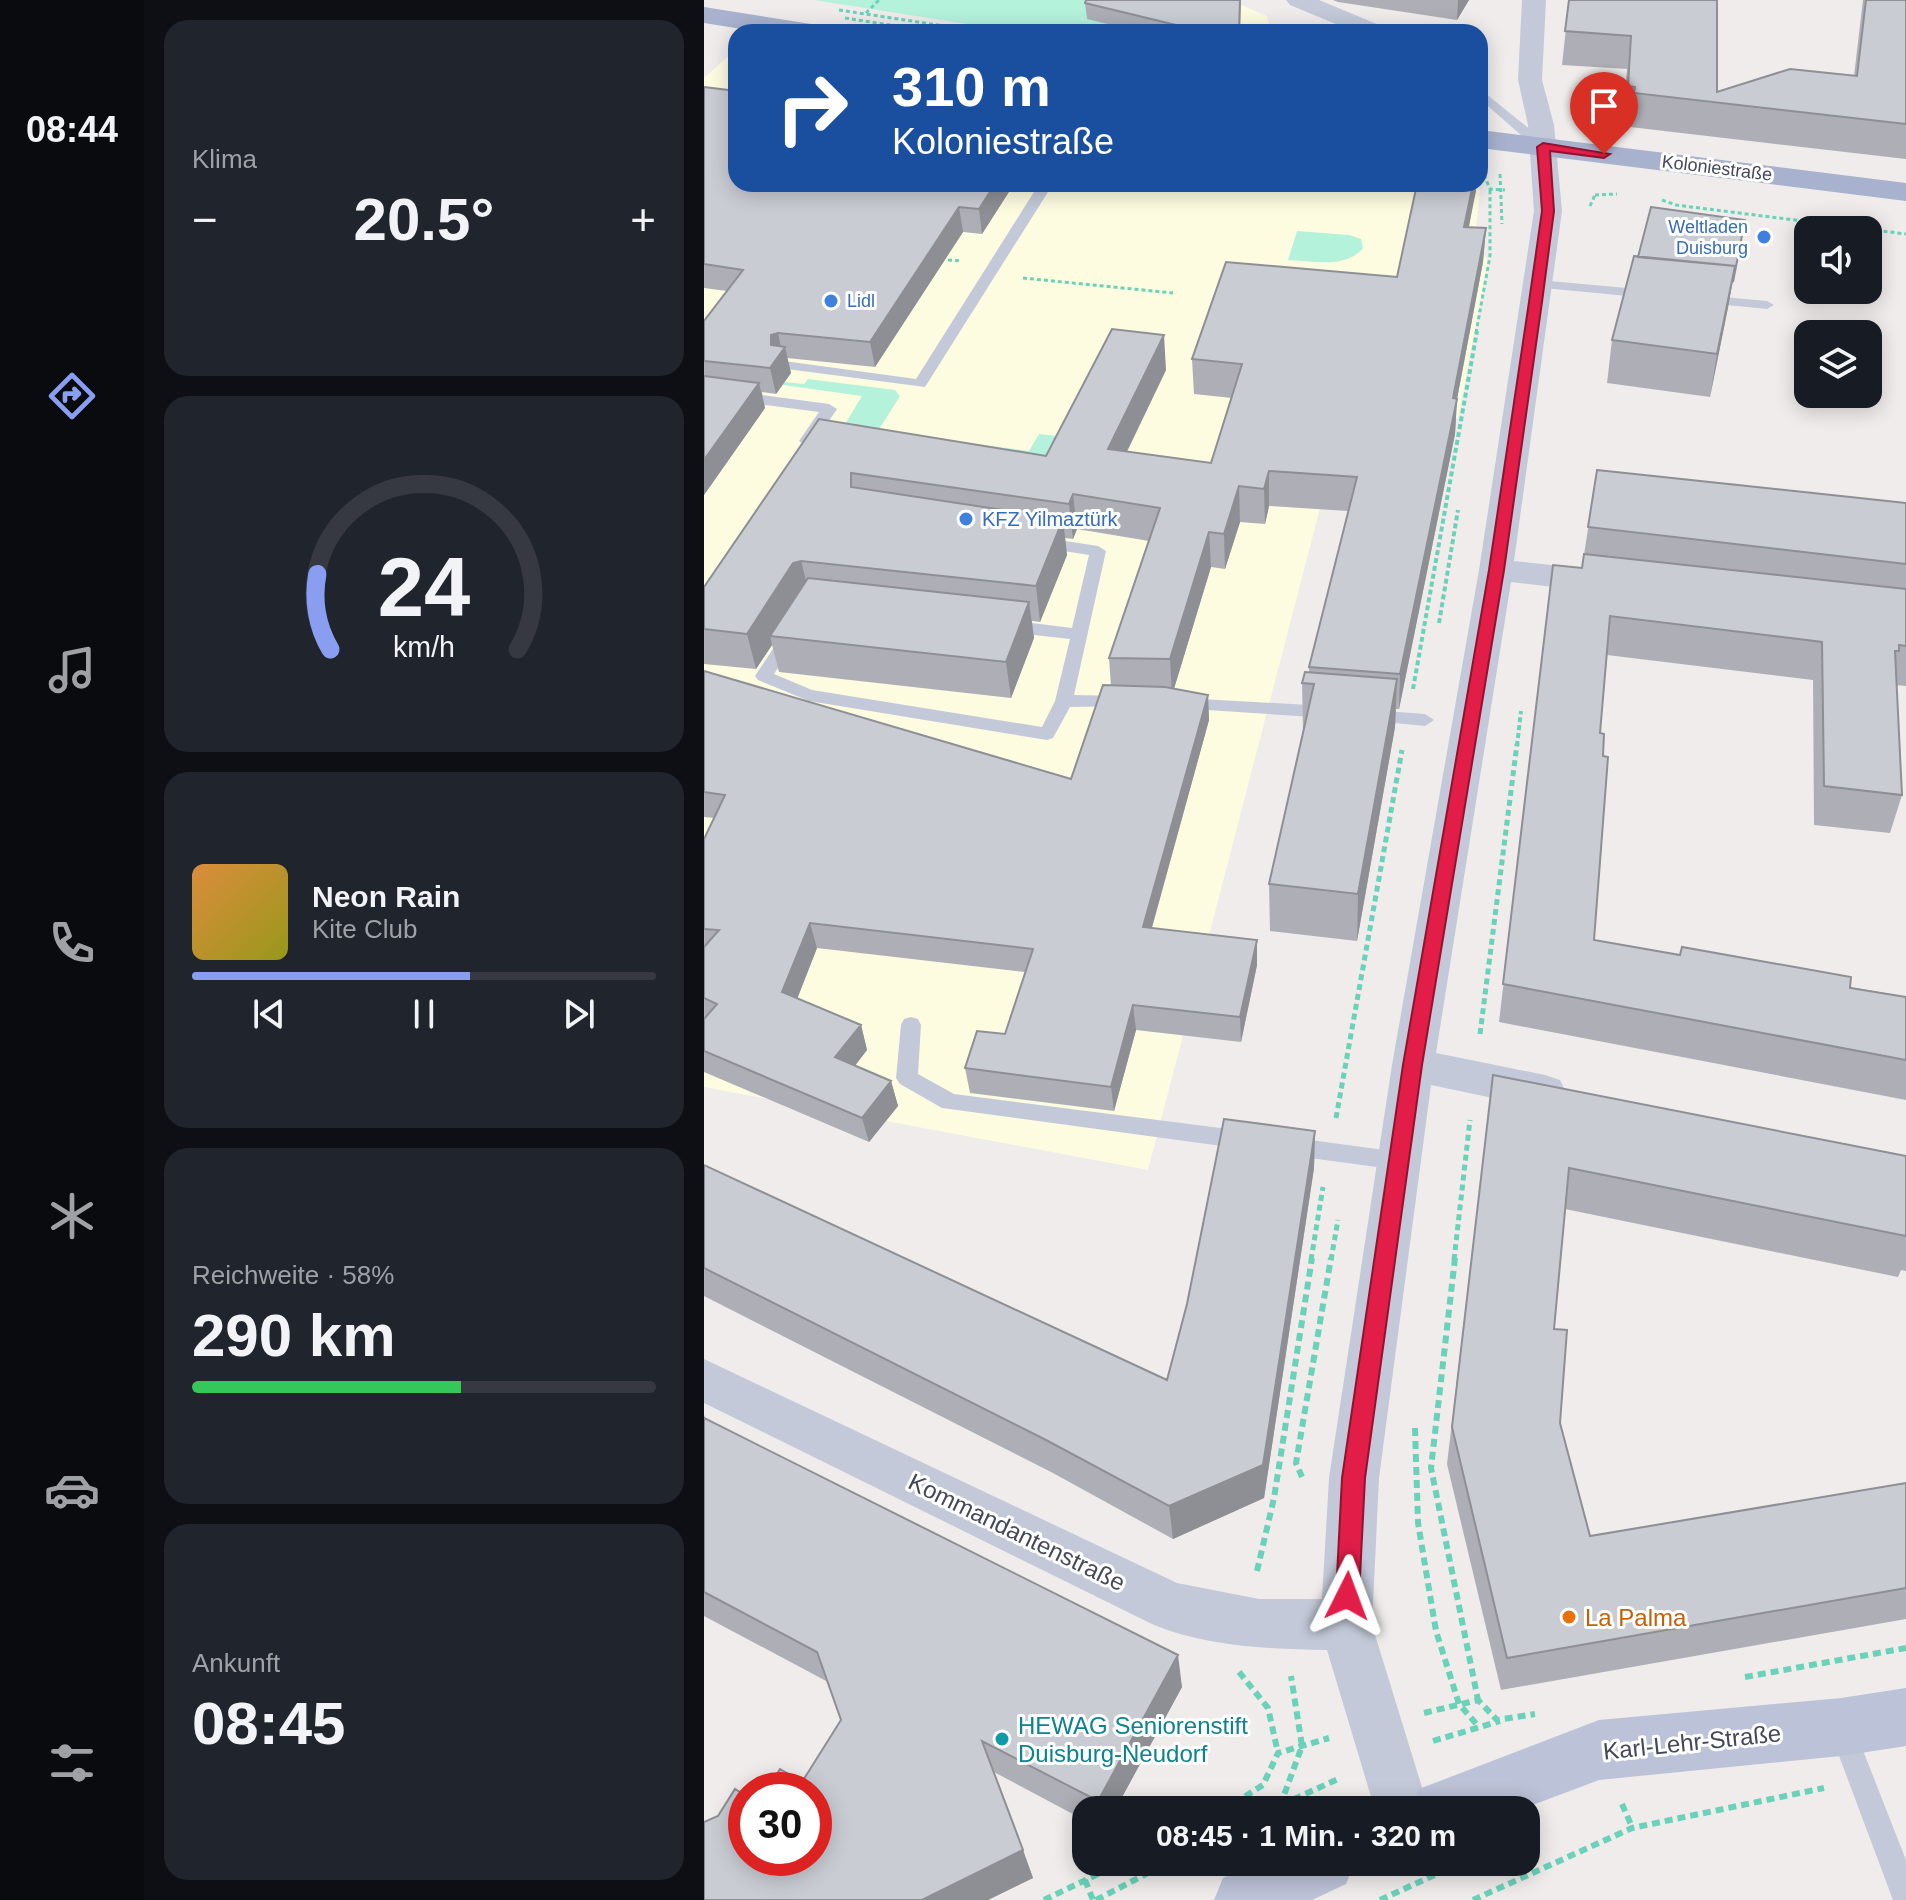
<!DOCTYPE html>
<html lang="de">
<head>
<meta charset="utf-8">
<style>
  body { margin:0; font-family:Arial,sans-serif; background:#20242c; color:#f1f3f6; height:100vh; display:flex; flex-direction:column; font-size:30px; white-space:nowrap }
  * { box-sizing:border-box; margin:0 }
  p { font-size:26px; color:#9ea1a6 }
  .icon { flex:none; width:44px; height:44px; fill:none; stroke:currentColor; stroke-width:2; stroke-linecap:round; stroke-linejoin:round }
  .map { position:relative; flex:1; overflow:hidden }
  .sheet { display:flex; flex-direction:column; gap:20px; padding:20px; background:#0d0f14; width:560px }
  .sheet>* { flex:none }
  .banner { position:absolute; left:24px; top:24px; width:760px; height:168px; border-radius:24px; box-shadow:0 4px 20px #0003; background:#1a4fa0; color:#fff; overflow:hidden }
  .tools { position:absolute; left:1090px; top:216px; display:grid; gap:16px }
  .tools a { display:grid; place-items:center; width:88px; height:88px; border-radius:16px; background:#171b24; box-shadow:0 4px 20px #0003; font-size:40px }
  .speed { position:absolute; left:24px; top:1772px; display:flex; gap:16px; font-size:40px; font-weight:700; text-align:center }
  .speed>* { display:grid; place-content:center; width:104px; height:104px; border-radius:50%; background:#171b24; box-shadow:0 4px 20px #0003; line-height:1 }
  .speed .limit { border:12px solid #d22; background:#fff; color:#111 }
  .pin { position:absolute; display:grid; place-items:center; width:68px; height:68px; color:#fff; margin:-82px -34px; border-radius:50% 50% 50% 0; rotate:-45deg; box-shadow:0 0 8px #0007 }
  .pin .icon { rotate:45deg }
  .me { position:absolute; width:88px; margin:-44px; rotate:3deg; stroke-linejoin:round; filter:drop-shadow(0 0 6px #0008) }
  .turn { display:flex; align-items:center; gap:28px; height:168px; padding:0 32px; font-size:36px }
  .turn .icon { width:104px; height:104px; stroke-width:2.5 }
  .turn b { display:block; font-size:56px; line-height:68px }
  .big { font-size:60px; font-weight:800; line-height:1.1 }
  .sheet .tile { flex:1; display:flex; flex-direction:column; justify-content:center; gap:12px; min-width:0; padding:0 28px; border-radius:24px; background:#20242c }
  .sheet .dial { align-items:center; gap:0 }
  .dial svg { height:208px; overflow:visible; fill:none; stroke:#363941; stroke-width:7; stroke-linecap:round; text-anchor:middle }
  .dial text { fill:#f1f3f6; stroke:none }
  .song { display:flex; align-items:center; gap:24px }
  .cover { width:96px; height:96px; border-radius:12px; background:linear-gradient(135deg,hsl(30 70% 55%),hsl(60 70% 35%)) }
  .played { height:8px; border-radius:4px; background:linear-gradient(90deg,#899df1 60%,#363941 60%) }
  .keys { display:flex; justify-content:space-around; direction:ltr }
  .heat { display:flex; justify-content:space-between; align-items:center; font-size:44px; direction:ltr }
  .charge { height:12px; border-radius:6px; background:linear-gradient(90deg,#34c759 58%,#363941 0) }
  .trip { position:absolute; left:368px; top:1796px; width:468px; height:80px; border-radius:24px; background:#171b24; box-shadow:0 4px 20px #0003; font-weight:800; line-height:80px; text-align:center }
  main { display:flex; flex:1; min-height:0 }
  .dock { display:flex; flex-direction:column; width:144px; justify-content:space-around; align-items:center; background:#090b0e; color:#9ea1a6 }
  .dock .icon { width:56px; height:56px }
  .dock .on { color:#899df1 }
  .dock b { font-size:36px; color:#f1f3f6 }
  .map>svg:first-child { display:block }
  .commercial { fill:#fdfce1 }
  .green { fill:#b4f2db }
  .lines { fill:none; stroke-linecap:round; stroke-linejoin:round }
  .path-far3 { stroke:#6ad2b9; stroke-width:3; stroke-dasharray:4 3; stroke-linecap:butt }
  .path-far2 { stroke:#6ad2b9; stroke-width:4; stroke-dasharray:5 3; stroke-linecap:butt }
  .path-far1 { stroke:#6ad2b9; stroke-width:5; stroke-dasharray:6 4; stroke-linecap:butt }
  .path { stroke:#6ad2b9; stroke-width:6; stroke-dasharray:8 5; stroke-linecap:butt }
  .lane { fill:#c3c9d8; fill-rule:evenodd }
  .street { fill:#c3c9d8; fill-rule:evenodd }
  .secondary { fill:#bcc2d7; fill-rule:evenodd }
  .primary { fill:#a8b2ce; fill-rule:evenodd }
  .wall { fill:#aeafb6 }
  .shaded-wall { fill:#8d8f94 }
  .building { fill:#caccd4; stroke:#8d8f94; stroke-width:2 }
  .route { fill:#e11d48; stroke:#92132f; stroke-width:2 }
  .shop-dot { fill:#3f7fe0; stroke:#fff; stroke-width:3 }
  .food-dot { fill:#e8710a; stroke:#fff; stroke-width:3 }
  .culture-dot { fill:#0f9aa8; stroke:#fff; stroke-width:3 }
  .labels { text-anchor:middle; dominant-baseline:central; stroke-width:6; stroke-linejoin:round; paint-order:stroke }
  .far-street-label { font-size:18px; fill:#43495b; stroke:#fff }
  .far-shop-label { font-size:18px; fill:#366cbe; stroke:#fff; text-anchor:end }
  .shop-label { font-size:20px; fill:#366cbe; stroke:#fff; text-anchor:start }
  .near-street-label { font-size:24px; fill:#43495b; stroke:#fff }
  .near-food-label { font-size:24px; fill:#c56008; stroke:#fff; text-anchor:start }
  .near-culture-label { font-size:24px; fill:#0d838f; stroke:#fff; text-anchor:start }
</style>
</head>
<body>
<main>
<nav class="dock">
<b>08:44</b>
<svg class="icon on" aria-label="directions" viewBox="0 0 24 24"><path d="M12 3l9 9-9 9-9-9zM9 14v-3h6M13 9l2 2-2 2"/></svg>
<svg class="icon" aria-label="music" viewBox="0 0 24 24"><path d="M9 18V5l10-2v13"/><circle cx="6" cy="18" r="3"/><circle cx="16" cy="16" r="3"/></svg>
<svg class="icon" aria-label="phone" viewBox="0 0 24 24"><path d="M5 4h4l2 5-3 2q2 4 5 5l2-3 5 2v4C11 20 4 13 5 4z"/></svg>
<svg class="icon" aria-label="climate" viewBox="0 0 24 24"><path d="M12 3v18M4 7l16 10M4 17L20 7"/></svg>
<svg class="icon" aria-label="car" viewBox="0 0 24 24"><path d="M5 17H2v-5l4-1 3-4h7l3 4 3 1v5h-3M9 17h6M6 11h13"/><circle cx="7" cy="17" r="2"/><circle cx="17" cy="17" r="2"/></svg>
<svg class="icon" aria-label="filters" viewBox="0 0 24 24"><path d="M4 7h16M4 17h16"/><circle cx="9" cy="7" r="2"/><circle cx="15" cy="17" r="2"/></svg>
</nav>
<section class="sheet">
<div class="tile"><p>Klima</p>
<div class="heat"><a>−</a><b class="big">20.5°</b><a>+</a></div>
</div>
<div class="tile dial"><svg viewBox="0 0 100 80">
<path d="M14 69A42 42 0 1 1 86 69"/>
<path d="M14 69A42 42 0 0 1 9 40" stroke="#899df1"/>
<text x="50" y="56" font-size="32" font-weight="700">24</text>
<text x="50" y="72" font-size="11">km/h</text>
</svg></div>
<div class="tile">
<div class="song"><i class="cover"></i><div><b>Neon Rain</b><p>Kite Club</p></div></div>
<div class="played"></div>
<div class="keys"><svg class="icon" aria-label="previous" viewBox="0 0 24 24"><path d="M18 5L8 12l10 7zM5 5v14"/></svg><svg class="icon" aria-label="pause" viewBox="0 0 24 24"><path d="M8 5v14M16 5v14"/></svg><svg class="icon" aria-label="next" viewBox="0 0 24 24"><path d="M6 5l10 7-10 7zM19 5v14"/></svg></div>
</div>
<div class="tile"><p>Reichweite · 58%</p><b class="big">290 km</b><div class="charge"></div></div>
<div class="tile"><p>Ankunft</p><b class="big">08:45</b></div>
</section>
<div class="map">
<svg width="1202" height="1900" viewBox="0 0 1202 1900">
  <rect width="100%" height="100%" fill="#efeceb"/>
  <path class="commercial" d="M416 0H525L563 16 565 24 559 32H397Z
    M29 52H32V184H770L776 190 771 238 784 261 754 418 642 408 444 1170 0 1087V78Z"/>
  <path class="green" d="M110 0H416L397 32H314Z
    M593 231 645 235 657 239 659 248C642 269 609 261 584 260Z
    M0 374 100 384 104 379 191 390 196 396 174 431 325 451 335 434 372 438 346 491 123 454 158 396Z"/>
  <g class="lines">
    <path class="path-far3" d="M135 10 280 32
      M162 13 175 0
      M141 18 231 32
      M796 174 798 224
      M780 175 786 189 801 190
      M891 195 913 194
      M958 200 972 205 1202 234
      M886 206 891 195
      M244 260 257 261
      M319 278 469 293
      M772 333 786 256V189"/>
    <path class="path-far2" d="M735 623 754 510
      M709 689 773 331
      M813 746 817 711"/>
    <path class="path-far1" d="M776 1034 813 744
      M632 1118 698 750
      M607 1260 619 1187
      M627 1260 634 1220
      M750 1260 766 1120"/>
    <path class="path" d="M751 1258 727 1468 774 1700
      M711 1428 714 1523 732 1631 755 1704 775 1727
      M598 1477 592 1463 627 1258
      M553 1571 570 1498 608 1258
      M535 1672 564 1708 574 1753
      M1041 1677 1202 1648
      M720 1713 774 1700 793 1720 831 1714
      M729 1741 796 1721
      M918 1804 928 1827
      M576 1806 598 1746 587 1676
      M519 1810 559 1785 574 1753 625 1738
      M566 1810 634 1779
      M381 1880 389 1900
      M340 1900 419 1862
      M392 1900 465 1862
      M676 1900 759 1862
      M769 1900 928 1828 1120 1788"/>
    <path class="lane" d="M776 89 844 144V150H834L776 99Z
      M335 184H349L221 387 75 368V362L80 361 212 379Z
      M834 280 945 290 952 294 945 298 829 287 827 284Z
      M997 295 1063 301 1070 305 1063 309 992 302V296Z
      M0 387 125 404 133 409 109 444 103 446 95 441 115 412 0 397Z
      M335 537 394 546 402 551 370 695 419 696 428 702 425 706 366 707 349 738 343 740 105 701 54 680 51 676 80 632 86 630 95 636 70 674 108 690 338 727 351 701 366 639 303 632 294 626 303 620 368 628 385 555 329 546 327 542Z
      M479 698 623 706 632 712 623 718 473 708 470 704Z
      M666 710 721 714 730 720 721 726 660 720 657 716Z
      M207 1017 214 1019 217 1025 214 1074 250 1094 540 1131 548 1134 551 1140 548 1146 540 1149 238 1108 196 1084 192 1078 197 1025 200 1019Z
      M584 1137 695 1152 703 1155 706 1161 703 1167 695 1170 584 1155 576 1152 573 1146 576 1140Z
      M1138 1716 1147 1720 1202 1860V1900H1189L1125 1729 1129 1720Z"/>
    <path class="street" d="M582 0H615L680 27 684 32H651L586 5Z
      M818 0H842L838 80 850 125 858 211 810 561 900 571 912 574 917 582 912 590 900 593 807 582 732 1053 841 1075 856 1080 862 1092 856 1104 841 1109 727 1085 675 1478 668 1625 725 1810H671L623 1650C565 1649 505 1647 450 1625L0 1403V1359L473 1583 555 1599H618L625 1478 688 1065 775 570 830 211 824 125 814 80Z"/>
    <path class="secondary" d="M1202 1688V1746L1137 1756 895 1780 815 1810H706L715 1789 895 1720 1137 1698Z
      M553 1862H651L642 1884 608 1900H510L519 1878Z"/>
    <path class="primary" d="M0 7 107 24 116 26 120 32H57L0 23Z
      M776 130 1202 183V201L776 148Z"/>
  </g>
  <path class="wall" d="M537 0 536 32H436L383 19 381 3Z
    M629 0H765L753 20 634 2Z
    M865 0H1013V92L1150 76 1159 0H1202V159L926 127V120H919L923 69 858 65Z
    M0 87 32 184H310L278 234 259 232 171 367 83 358 87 373 72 394 58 392 61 408 0 495V321L23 291 0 288Z
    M713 184H772L765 227 782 228 779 262 753 399 751 434 695 709H692L691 727 653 941 566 931 565 884 599 731 598 683 605 672V667L644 511 565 506 561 524 536 522 521 569 507 567 470 689 504 695 505 720 448 928 553 965 537 1042 432 1030 410 1111 266 1093 261 1068 301 1034 321 972 113 948 93 999 157 1025 163 1050 151 1066 187 1081 194 1106 165 1142 0 1072V839L10 818 0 817V671L367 779 407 686 405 658 445 541 373 529 369 539 361 538 363 555 336 622 328 621 330 638 307 698 75 672 68 645 52 669 0 664V587L115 419 342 456 462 370 423 452 507 463 528 398 490 394 488 359 693 277Z
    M1041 220 1006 397 903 383 908 340 934 257Z
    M893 470 1202 503V686L1192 685 1198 795 1186 833 1110 825 1109 680 903 655 896 733 890 940 1202 997V1100L795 1022 849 565 878 568Z
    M789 1075 1202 1156V1271L1197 1270 1194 1277 861 1209 850 1329 856 1423 886 1536 1202 1483V1619L797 1690 743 1464Z
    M611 1131 610 1168 560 1498 469 1539 349 1473 0 1296V1165L463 1380Z
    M0 1415 2 1419 478 1687 411 1810H382V1821L290 1772 329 1878 284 1900H0L42 1858 98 1782 137 1720 124 1682 0 1616Z"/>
  <path class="shaded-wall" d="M754 0H765L753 20Z
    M291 184H310L278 234 275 209Z
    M769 184H772V191L758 260 760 227Z
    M255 207 259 232 171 367 166 342Z
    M782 228 779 262 753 399 751 434 695 709 696 674Z
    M1031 266 1024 308 1006 397 1013 354Z
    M74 333 78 352 81 347 87 373 72 394 66 368 67 335Z
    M460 335 462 370 407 484 404 449Z
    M55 383 61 408 0 495V460Z
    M565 471V506L561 524 560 489Z
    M535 486 536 522 521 569 520 534Z
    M369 494 373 529 369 539 365 504Z
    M359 519 363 555 336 622 332 586Z
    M505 532 507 567 468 695 466 659Z
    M97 561 106 596 66 636 68 645 52 669 43 634 89 563Z
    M325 602 330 638 307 698 302 662Z
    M693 679 691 727 653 941 654 894Z
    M504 695 505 720 441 952 439 927Z
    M106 923 113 948 86 1017 78 992Z
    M553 940V965L537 1042 536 1017Z
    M429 1005 432 1030 410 1111 407 1087Z
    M157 1025 163 1050 138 1082 131 1057Z
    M187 1081 194 1106 165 1142 158 1118Z
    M611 1131 610 1168 560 1498 469 1539 465 1506Z
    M474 1655 478 1687 411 1810H396L394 1801Z
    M319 1850 329 1878 284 1900H218Z"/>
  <path class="building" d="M382 0H536L535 32H501L381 3Z
    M865 0H1013V92L1086 69 1153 76 1162 0H1202V124L930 93 931 87 924 86 927 36 861 31Z
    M0 87 32 91V184H291L275 209 255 207 166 342 74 333 67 335V345L81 347 66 368 0 361V321L39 270 0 264Z
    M713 184H769L760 227 782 228 749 398 753 399 696 674 605 667 653 477 565 471 560 489 535 486 520 534 505 532 466 659 405 658 456 508 369 494 365 504 147 473V487L359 519 332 586 97 561 89 563 43 634 0 629V587L115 419 342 456 408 329 460 335 404 449 507 463 538 364 488 359 522 262 693 277Z
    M947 207 1041 220 1029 282 1031 266 934 257Z
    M930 256 1031 266 1013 354 908 340Z
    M0 376 55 383 0 460Z
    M893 470 1202 503V564L884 527Z
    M880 554 1202 589V646L1195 645V651H1191L1198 795 1120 786 1118 642 906 616 896 733 900 734 899 756 904 757 890 940 976 955 978 947 1147 977 1146 988 1202 997V1060L799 984 849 565 878 568Z
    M104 578 325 602 302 662 66 636Z
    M0 671 367 779 399 685 461 687 504 695 439 927 553 940 536 1017 429 1005 407 1087 261 1068 273 1031 301 1034 329 949 106 923 78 992 157 1025 131 1057 187 1081 158 1118 0 1051V1019L13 1004 0 998V947L15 930 0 929V839L21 795 0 792Z
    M601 672 693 679 654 894 565 884 610 684 598 683Z
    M789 1075 1202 1156V1236L865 1168 850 1329 863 1330 856 1423 886 1536 1202 1483V1588L803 1658 748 1427Z
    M520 1119 611 1131 559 1465 465 1506 342 1440 0 1268V1165L463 1380 483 1304Z
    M0 1418 474 1655 394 1801 278 1741 319 1850 218 1900H0V1822L14 1816 31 1789 42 1796V1858H110V1790H62L76 1769 98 1782 137 1720 113 1652 0 1592Z"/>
  <path class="route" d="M839 143 906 154 900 158 846 151 850 211 838 302 800 570 718 1065 661 1478 655 1596 652 1604 643 1607 635 1604 632 1596 638 1478 699 1065 785 570 825 302 838 211 833 147Z"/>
  <g class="shop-dot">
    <circle cx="1060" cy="237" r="8"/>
    <circle cx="127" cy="301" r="8"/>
    <circle cx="262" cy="519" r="8"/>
  </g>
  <circle class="food-dot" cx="865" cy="1617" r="8"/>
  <circle class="culture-dot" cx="298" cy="1739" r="8"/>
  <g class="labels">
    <g class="far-street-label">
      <text transform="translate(1013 168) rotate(7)">Koloniestraße</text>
    </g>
    <g class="far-shop-label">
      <text x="1044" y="227">Weltladen<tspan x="1044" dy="21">Duisburg</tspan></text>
      <text x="143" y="301" text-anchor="start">Lidl</text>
    </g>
    <g class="shop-label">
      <text x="278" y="519">KFZ Yilmaztürk</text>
    </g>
    <g class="near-street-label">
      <text transform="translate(313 1532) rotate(26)">Kommandantenstraße</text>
      <text transform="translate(988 1742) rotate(-6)">Karl-Lehr-Straße</text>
    </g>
    <g class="near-food-label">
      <text x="881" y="1617">La Palma</text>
    </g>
    <g class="near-culture-label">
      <text x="314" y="1725">HEWAG Seniorenstift<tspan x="314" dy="28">Duisburg-Neudorf</tspan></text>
    </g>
  </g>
</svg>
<div class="tools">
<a><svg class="icon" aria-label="sound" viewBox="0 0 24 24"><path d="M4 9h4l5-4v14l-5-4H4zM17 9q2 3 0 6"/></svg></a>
<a><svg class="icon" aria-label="layers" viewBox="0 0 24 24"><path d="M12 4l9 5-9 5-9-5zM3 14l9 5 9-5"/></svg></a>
</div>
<div class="speed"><div class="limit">30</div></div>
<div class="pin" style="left:900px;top:154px;background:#d93025"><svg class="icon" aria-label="arrive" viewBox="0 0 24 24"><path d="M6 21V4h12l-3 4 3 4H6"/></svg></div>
<svg class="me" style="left:643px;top:1596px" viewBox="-20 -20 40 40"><path d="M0-17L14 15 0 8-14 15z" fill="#e11d48" stroke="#fff" stroke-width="4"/></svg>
<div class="trip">08:45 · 1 Min. · 320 m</div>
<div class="banner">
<div class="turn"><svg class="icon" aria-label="right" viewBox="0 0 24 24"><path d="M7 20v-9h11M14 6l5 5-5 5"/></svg><div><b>310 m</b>Koloniestraße</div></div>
</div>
</div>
</main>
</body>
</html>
